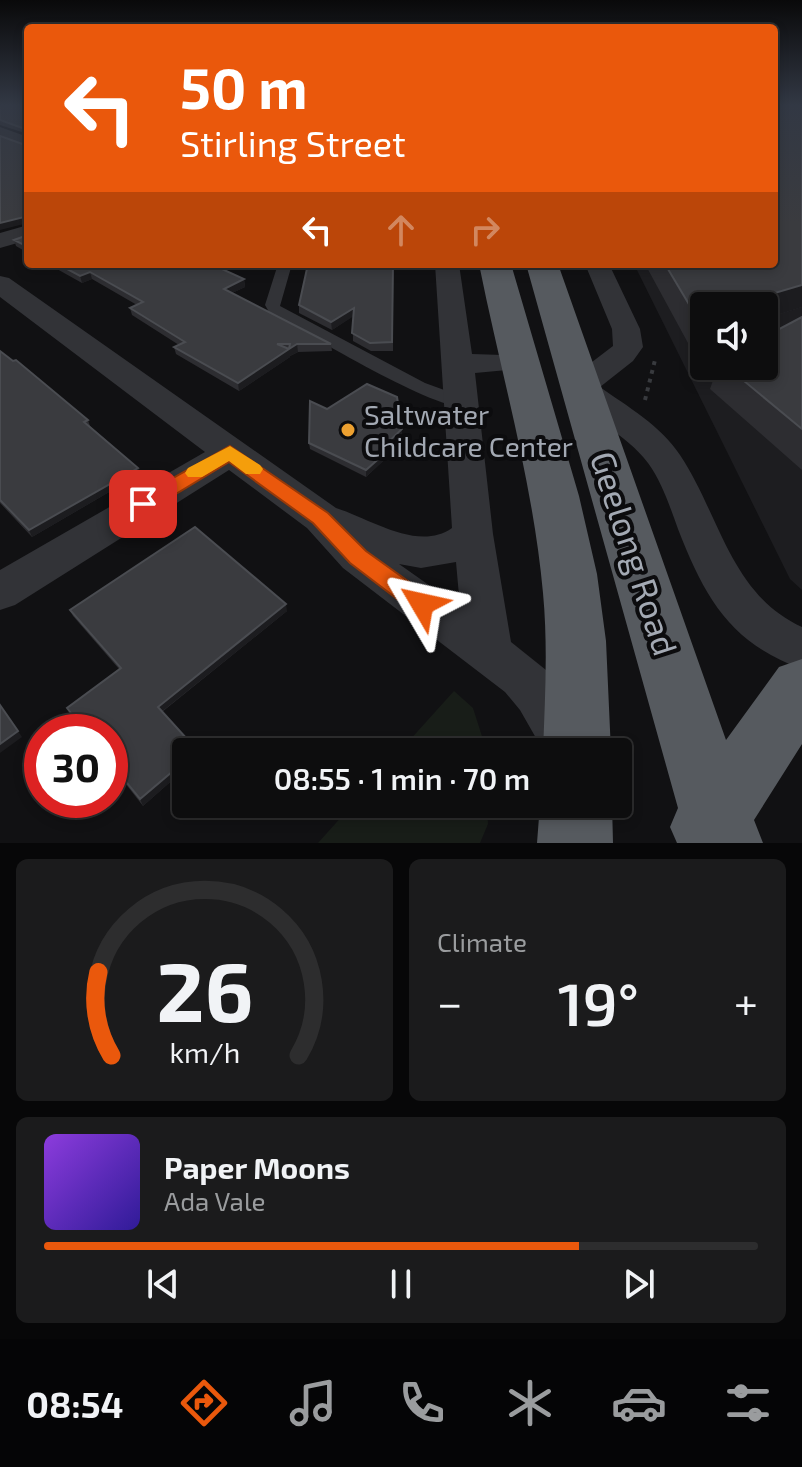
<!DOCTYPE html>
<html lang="en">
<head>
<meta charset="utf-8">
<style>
  body { margin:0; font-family:"Exo 2",sans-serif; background:#1b1b1c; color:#f1f3f6; height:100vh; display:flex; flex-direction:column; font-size:30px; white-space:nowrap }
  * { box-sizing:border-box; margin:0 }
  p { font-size:26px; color:#9a9c9e }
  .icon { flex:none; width:44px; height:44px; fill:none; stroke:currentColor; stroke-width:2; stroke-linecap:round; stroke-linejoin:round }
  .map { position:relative; height:843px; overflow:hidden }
  .details { display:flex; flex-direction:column; gap:16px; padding:16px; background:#070708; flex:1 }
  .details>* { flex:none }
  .banner { position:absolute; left:24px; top:24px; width:754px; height:244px; border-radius:8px; box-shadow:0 4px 12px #0003,0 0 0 2px #2d2d2e; background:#ea580c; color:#fff; overflow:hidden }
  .tools { position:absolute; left:690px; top:292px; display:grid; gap:16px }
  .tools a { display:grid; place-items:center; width:88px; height:88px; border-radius:8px; background:#0d0d0e; box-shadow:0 4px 12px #0003,0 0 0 2px #2d2d2e; font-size:40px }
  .speed { position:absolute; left:24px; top:714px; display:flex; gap:16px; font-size:40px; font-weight:700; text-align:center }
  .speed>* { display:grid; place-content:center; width:104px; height:104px; border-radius:50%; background:#0d0d0e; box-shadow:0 4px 12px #0003,0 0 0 2px #2d2d2e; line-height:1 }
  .speed .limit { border:12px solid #d22; background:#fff; color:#111 }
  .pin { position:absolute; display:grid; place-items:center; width:68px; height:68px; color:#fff; margin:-34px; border-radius:16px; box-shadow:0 4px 12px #0006 }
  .me { position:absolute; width:88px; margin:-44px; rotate:306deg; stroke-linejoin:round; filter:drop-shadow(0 0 6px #0008) }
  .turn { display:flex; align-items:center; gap:28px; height:168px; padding:0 24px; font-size:36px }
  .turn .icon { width:104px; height:104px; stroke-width:2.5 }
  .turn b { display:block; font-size:56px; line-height:68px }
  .lanes { display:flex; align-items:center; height:76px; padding:0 24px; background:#0003; justify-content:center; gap:40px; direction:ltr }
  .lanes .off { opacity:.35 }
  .big { font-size:60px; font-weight:600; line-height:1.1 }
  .details .card { flex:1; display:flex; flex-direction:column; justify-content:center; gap:12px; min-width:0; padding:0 28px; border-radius:12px; background:#1b1b1c }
  .details .dial { align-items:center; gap:0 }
  .dial svg { height:208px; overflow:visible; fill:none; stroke:#2d2d2e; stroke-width:7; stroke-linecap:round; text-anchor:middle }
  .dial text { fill:#f1f3f6; stroke:none }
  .song { display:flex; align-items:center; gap:24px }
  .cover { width:96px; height:96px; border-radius:12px; background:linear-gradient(135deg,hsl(270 70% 55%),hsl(250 70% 35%)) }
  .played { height:8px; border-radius:4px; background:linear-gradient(90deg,#ea580c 75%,#2d2d2e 75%) }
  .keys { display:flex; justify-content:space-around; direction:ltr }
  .heat { display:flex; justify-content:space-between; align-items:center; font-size:44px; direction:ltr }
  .details .tiles { flex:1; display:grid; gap:16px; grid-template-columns:1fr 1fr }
  .card:last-child { grid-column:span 2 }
  .trip { position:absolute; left:172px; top:738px; width:460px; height:80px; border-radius:8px; background:#0d0d0e; box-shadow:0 4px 12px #0003,0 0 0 2px #2d2d2e; font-weight:600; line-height:80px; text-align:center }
  .dock { display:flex; height:128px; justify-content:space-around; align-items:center; background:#050506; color:#9a9c9e }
  .dock .icon { width:56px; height:56px }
  .dock .on { color:#ea580c }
  .dock b { font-size:36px; color:#f1f3f6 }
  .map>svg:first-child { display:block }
  .built { fill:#1d1d20; fill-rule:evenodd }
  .green { fill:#181d18 }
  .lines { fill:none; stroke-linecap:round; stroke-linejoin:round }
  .path { stroke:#383a3e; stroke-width:4; stroke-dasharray:4 5; stroke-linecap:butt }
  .service { fill:#323337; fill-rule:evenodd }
  .minor { fill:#323337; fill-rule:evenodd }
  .trunk { fill:#565a5f; fill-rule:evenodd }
  .wall { fill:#2d2d31 }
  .shaded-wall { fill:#1c1c1f }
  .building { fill:#3a3b3f; stroke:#4a4c51; stroke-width:2 }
  .route { fill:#ea580c; stroke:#983908; stroke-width:2 }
  .slow { fill:#f59e0b }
  .poi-dot { fill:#eca030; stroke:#0c0c0e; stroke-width:3 }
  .labels { text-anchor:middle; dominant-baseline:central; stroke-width:8; stroke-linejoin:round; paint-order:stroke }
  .poi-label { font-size:28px; fill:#a3a9b3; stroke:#0c0c0e; text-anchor:start }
  .near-street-label { font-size:34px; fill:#a3a9b3; stroke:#0c0c0e }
</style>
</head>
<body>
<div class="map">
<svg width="802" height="843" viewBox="0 0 802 843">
  <rect width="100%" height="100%" fill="#111113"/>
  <path class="built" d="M802 116V590L790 579 634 264H774ZM704 306H764V366H704Z"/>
  <path class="green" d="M454 691 473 708 487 752H399Z
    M353 804H487L488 824 480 843H318Z"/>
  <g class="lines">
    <path class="path" d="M645 400 655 360"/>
    <path class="service" d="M278 264H292L280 306 425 383 469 399 472 403 469 407C439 414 302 330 269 312L265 305Z"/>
    <path class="minor" d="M0 127 28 137V149L0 138Z
      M28 225V240L0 248V233Z
      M435 264H459L472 354 528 356 532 362 528 368 475 373 493 534 511 642 556 678 599 752H544L520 710 505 692 343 568 307 528 229 470 15 605 0 610V570L205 452 0 297V276L9 278 336 508C371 519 418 552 452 528ZM456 562 460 607 399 564 421 568Z
      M585 264H609L640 329 643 347 633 361 600 387C628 407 660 425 680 455 720 515 730 594 802 627V669C730 643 705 598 678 529 670 507 662 482 648 463 626 433 587 419 567 389L571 378 613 346 612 329Z"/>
    <path class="trunk" d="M479 264H511L579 496 597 574 606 641 611 752H543C545 699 548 646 543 593 533 482 501 374 479 264Z
      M526 264H558L726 740 779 667 802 659V744L754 820 763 843H677L670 827 678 808Z
      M540 804H612L613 843H537Z"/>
  </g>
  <path class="wall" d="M0 105H28V134L0 125Z
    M802 105V307L764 319V306L688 343 645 264H774Z
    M28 235V253L16 246 14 240Z
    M48 264H211L244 279 245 287 232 293 331 344 332 351 298 352 290 356 289 352 290 357 239 391 176 354 174 347 179 345 132 315 130 308 137 305 92 279 82 283Z
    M308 264H400V269H393V351H371L353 341V316L332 330 299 313V305Z
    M802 317V470L710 389 718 366H764Z
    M0 351 88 420 90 426 138 468 140 474 32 537 0 503Z
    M327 409 402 429V436L383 454V461L366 477 310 449 309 443Z
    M70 610 287 611 162 712 197 752H186V768L143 806 110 764V732H85L67 708 119 669 73 616Z"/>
  <path class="shaded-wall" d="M28 216V223L0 230V223Z
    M90 272 92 279 82 283 80 276Z
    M244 279 245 287 226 296 224 289Z
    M802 285V307L764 319V306H730Z
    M354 308V316L332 330 331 322Z
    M704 314V338L688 343 696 316Z
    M297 344 298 352 290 356 289 349Z
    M289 349 290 357 239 391 238 383Z
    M402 429V436L381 455V449Z
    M383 455V461L366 477V470Z
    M138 468 140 474 32 537 29 530Z
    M286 604 287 611 160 713 158 707Z
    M18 731 22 737 0 753V744Z
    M186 760V768L143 806 140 799Z"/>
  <path class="building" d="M0 105H28V130L0 120Z
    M774 105H802V285L730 306H704V314L696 316 665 264H774Z
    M0 136 28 146V144V231V216L0 223Z
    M28 235V247L14 240Z
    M58 264H211L244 279 224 289 331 344H297L289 349 290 344H277L289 349 238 383 174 347 185 342 130 308 143 302 90 272 80 276Z
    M308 264H393L392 342 370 343 352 333 354 308 331 322 299 305Z
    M802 317V429L726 366H764V337Z
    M0 351 13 361 16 360 88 420 84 422 138 468 29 530 0 500Z
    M367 384 397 397 402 429 381 449 383 455 366 470 309 443 310 401 327 409Z
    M195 527 286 604 158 707 197 750 195 752H186V760L140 799 110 762V732H86L67 708 121 668 70 610Z
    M0 705 18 731 0 744Z"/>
  <linearGradient id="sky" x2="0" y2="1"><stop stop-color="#09090a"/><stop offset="0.47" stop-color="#323844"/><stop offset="1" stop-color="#323844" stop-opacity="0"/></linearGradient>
  <rect width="802" height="223" fill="url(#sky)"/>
  <path class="route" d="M230 446 328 513 366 551 430 597 434 604 430 611 422 614 413 611 350 563 313 523 229 462 151 509H136L133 504 136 499Z"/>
  <path class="slow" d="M230 446 260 465 263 469 260 474H246L229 461 202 477H188L185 473 188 468Z"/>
  <circle class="poi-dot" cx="348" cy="430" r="8"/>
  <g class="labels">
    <g class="poi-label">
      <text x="364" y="414">Saltwater<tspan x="364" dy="32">Childcare Center</tspan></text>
    </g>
    <g class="near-street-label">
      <text transform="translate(635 553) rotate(72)">Geelong Road</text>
    </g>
  </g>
</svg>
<div class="tools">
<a><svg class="icon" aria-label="sound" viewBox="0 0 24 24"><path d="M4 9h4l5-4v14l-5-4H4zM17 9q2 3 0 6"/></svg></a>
</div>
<div class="speed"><div class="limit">30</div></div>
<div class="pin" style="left:143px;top:504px;background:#d93025"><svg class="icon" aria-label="arrive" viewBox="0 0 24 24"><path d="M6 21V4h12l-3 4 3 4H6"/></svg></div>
<svg class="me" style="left:422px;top:604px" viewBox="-20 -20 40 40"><path d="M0-17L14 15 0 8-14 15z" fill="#ea580c" stroke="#fff" stroke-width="4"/></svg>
<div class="trip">08:55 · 1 min · 70 m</div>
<div class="banner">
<div class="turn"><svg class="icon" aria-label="left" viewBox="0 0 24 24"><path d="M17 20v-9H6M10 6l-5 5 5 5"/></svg><div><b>50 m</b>Stirling Street</div></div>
<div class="lanes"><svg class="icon" aria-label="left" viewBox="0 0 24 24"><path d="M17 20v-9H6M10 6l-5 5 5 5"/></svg><svg class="icon off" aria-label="ahead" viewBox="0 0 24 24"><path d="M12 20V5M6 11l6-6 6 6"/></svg><svg class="icon off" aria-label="right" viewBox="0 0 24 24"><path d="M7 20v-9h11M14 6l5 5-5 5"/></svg></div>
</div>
</div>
<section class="details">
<div class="tiles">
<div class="card dial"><svg viewBox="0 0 100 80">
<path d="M14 69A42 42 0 1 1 86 69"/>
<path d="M14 69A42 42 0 0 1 9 37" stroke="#ea580c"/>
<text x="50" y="56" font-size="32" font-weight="700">26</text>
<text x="50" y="72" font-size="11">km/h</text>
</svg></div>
<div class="card"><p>Climate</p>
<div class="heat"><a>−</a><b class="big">19°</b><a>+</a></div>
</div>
<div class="card">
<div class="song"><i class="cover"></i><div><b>Paper Moons</b><p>Ada Vale</p></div></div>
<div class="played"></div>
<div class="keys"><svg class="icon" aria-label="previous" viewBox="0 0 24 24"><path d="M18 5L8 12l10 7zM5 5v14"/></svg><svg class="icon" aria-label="pause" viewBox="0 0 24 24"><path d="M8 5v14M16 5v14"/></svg><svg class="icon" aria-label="next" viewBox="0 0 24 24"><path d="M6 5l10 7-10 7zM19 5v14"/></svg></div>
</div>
</div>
</section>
<nav class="dock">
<b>08:54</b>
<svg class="icon on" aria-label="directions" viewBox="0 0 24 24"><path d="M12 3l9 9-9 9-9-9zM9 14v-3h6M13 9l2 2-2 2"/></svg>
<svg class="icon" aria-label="music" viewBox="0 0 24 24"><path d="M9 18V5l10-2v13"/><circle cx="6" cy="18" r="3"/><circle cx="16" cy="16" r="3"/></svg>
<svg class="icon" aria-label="phone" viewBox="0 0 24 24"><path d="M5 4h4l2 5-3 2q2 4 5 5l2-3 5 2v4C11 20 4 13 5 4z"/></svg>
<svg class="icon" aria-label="climate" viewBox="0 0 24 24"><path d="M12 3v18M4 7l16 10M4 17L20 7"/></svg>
<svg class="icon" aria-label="car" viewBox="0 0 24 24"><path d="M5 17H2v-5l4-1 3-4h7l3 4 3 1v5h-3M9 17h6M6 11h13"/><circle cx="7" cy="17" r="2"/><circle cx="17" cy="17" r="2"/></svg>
<svg class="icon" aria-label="filters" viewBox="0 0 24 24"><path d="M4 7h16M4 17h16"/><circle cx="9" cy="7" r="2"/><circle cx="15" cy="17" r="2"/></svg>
</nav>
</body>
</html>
